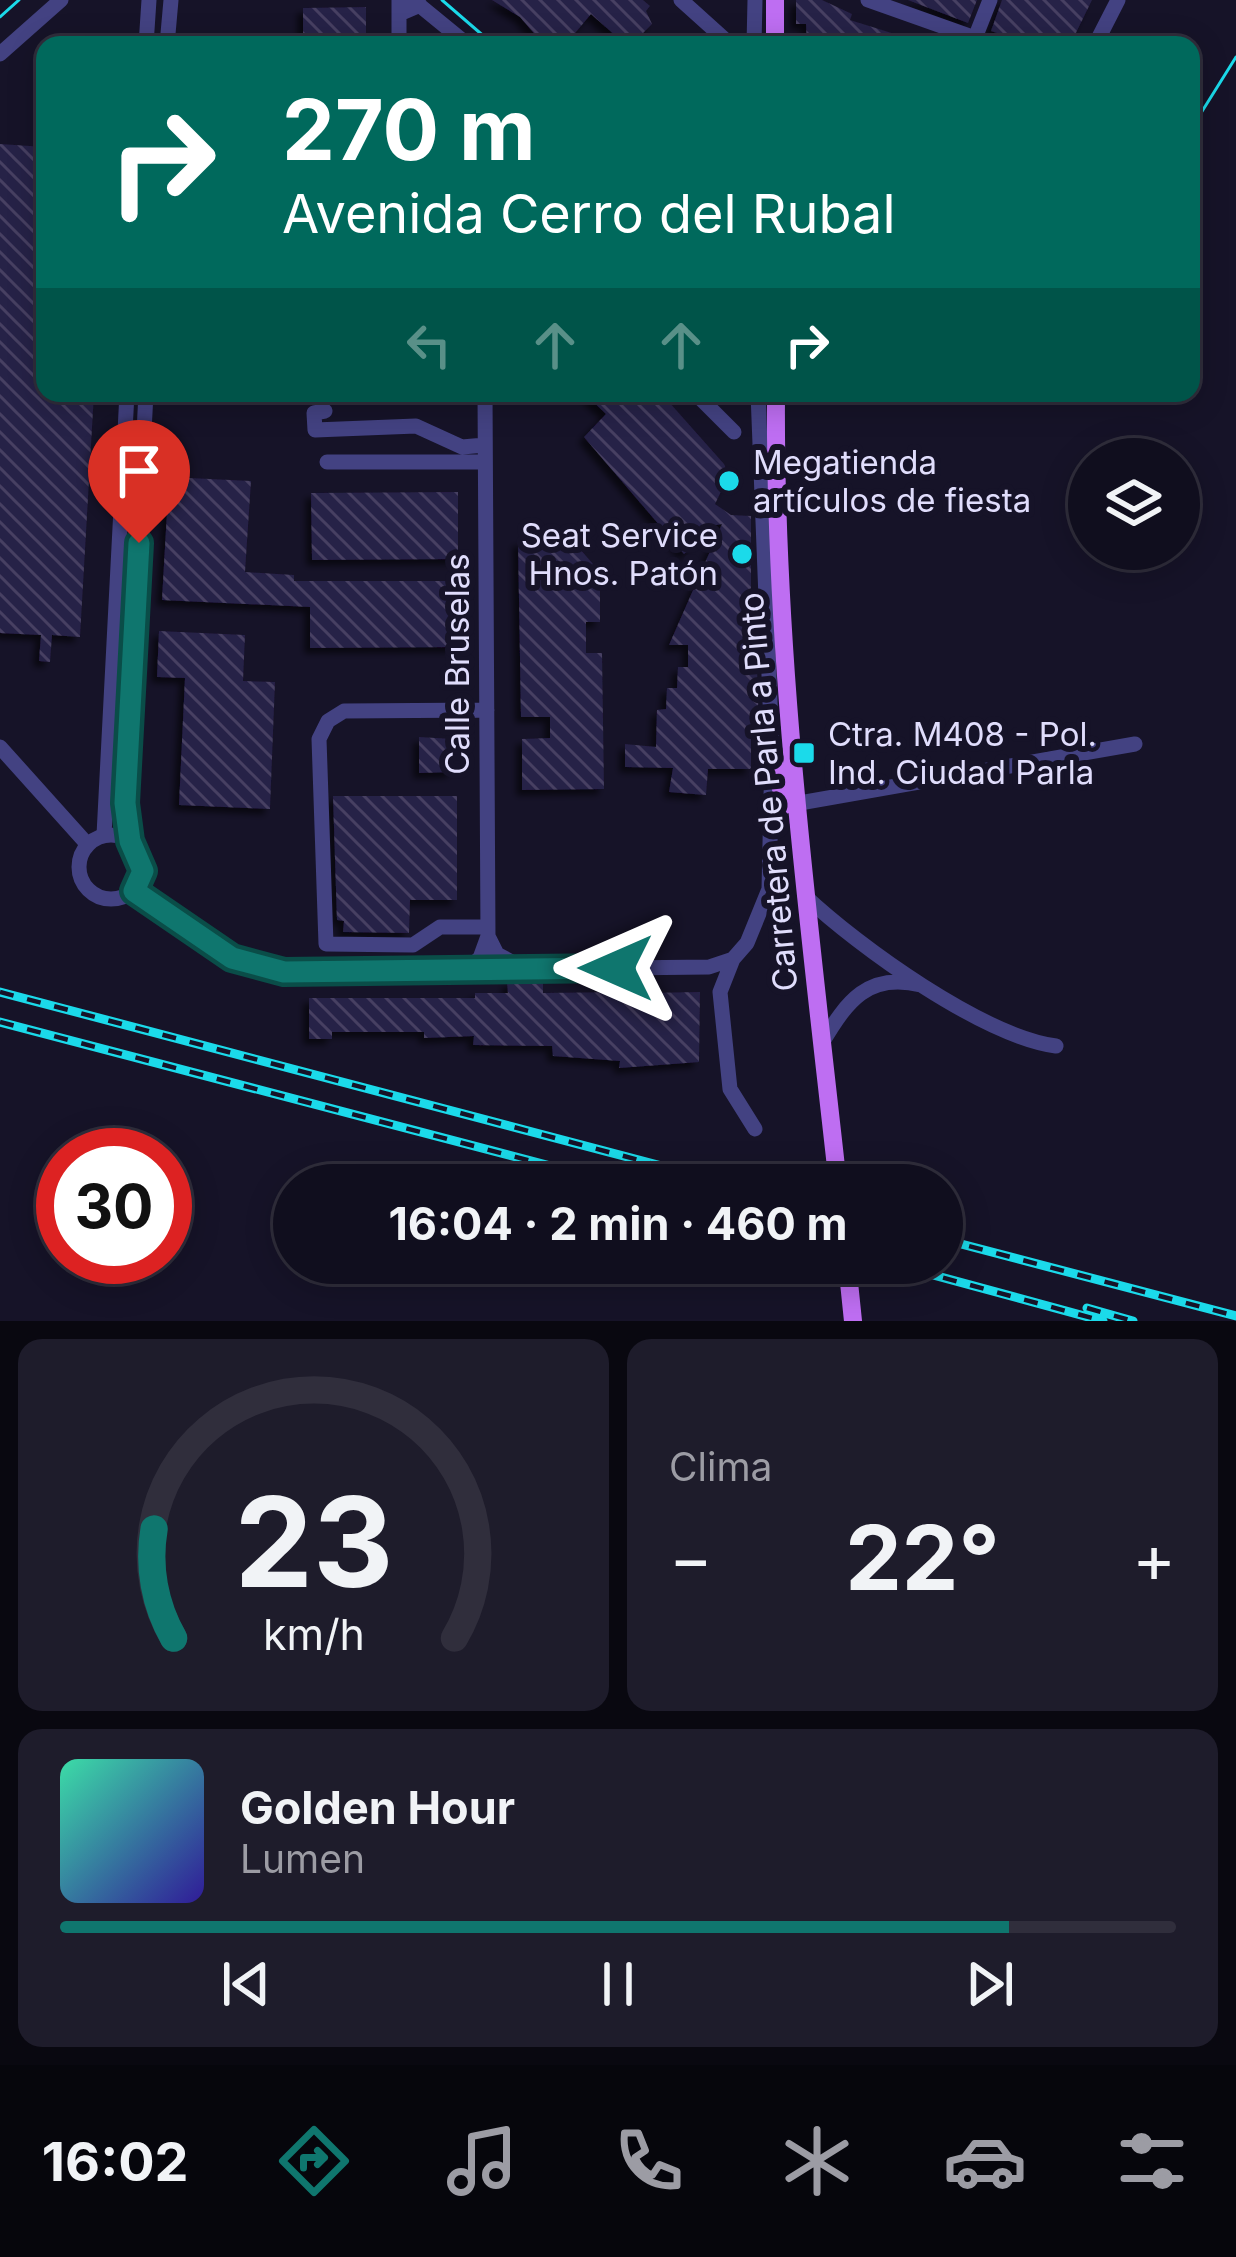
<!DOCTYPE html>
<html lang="es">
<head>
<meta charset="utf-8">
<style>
  body { margin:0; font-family:Inter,sans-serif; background:#1e1c2b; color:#f1f3f6; height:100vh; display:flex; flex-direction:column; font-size:45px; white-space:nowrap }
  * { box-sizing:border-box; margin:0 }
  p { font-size:39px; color:#9c9ca4 }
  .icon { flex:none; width:66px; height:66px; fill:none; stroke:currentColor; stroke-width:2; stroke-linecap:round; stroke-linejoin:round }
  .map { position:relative; height:1321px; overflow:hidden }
  .panel { display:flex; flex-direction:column; gap:18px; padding:18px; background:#090810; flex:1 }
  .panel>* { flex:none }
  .banner { position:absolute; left:36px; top:36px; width:1164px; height:366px; border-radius:24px; box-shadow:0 6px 30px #0003,0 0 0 3px #302e3c; background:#00695c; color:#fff; overflow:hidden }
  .buttons { position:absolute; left:1068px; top:438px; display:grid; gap:24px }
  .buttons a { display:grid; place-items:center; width:132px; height:132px; border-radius:50%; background:#100e1e; box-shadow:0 6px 30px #0003,0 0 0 3px #302e3c; font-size:60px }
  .speed { position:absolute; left:36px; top:1128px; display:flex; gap:24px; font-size:60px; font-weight:700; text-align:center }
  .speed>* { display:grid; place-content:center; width:156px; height:156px; border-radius:50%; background:#100e1e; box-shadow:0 6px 30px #0003,0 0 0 3px #302e3c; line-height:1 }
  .speed .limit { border:18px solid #d22; background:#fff; color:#111 }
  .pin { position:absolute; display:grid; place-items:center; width:102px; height:102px; color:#fff; margin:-123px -51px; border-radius:50% 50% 50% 0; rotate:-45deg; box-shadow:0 0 12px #0007 }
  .pin .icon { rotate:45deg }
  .me { position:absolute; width:132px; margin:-66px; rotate:270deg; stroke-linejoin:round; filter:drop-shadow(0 0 9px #0008) }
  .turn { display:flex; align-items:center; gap:42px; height:252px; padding:0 48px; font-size:54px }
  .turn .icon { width:156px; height:156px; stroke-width:2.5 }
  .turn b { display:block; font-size:84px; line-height:102px }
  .lanes { display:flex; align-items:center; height:114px; padding:0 48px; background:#0003; justify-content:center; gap:60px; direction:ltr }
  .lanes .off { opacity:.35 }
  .big { font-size:90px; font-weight:700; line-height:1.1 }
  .panel .card { flex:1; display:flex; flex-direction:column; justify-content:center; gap:18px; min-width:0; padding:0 42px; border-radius:24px; background:#1e1c2b }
  .panel .dial { align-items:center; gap:0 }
  .dial svg { height:312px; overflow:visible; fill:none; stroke:#302e3c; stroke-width:7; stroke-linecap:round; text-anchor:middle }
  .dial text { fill:#f1f3f6; stroke:none }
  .song { display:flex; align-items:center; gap:36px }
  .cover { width:144px; height:144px; border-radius:18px; background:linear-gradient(135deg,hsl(160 70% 55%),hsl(250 70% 35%)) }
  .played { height:12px; border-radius:6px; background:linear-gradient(90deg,#0f766e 85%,#302e3c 85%) }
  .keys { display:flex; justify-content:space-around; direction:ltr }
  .heat { display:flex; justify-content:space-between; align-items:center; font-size:66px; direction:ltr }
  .panel .tiles { flex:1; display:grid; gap:18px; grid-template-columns:1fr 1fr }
  .card:last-child { grid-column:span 2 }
  .trip { position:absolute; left:273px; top:1164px; width:690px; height:120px; border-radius:60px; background:#100e1e; box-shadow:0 6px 30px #0003,0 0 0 3px #302e3c; font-weight:700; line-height:120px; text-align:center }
  .menu { display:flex; height:192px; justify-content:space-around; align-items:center; background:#06060c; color:#9c9ca4 }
  .menu .icon { width:84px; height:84px }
  .menu .current { color:#0f766e }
  .menu b { font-size:54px; color:#f1f3f6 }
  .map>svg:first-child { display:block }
  .building { fill:url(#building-back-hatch); filter:url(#shadow) }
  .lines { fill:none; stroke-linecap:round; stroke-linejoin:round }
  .minor { stroke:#434282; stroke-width:15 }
  .major { stroke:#be6ef2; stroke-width:18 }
  .tram { stroke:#1bdaea; stroke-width:3 }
  .rail-casing { stroke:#1bdaea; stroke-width:9 }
  .rail { stroke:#161328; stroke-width:4.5; stroke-dasharray:14; stroke-linecap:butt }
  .route-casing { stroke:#0a4d48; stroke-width:30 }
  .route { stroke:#0f766e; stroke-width:21 }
  .poi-dot { fill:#1bdaea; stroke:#161328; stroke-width:4.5 }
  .labels { text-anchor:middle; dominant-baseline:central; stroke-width:12; stroke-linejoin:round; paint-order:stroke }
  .poi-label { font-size:33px; fill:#e0ddfc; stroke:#161328; text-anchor:start }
  .street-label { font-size:33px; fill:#e0ddfc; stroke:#161328 }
</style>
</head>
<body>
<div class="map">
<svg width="1236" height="1321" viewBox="0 0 1236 1321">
  <defs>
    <pattern id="building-back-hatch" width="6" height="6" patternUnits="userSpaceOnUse" patternTransform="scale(3)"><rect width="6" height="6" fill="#272047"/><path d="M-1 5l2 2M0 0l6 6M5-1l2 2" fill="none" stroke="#464062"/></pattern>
    <filter id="shadow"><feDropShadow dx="-5.5" dy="5.5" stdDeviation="3" flood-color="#0009"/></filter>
  </defs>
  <rect width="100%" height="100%" fill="#161328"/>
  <path class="building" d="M492 0H643L650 6 646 11 652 24 640 36 648 45H626L591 14 565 45H544L520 17Z
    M796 0H822L852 14 850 20 898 35 895 45H807L806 24H796Z
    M908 0H977L968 23Z
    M1002 0H1092L1070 45H1032L991 31Z
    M366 7V45H303V8Z
    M0 144 45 147V393H94L80 637 52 635 50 662 39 661 41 635 0 633Z
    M584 393H661L724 464 729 475 715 504 731 515 751 516V639H756L759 731 751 732V769H708L706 795 669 792 673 768 625 767V744L656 747 657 710 666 709 667 688H677L678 667H688V645H669L722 524 689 530 693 547 684 554 584 437 606 414Z
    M169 477 251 481 245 572 294 575V581H458V647L310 648V607L162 600Z
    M458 492V559L312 560 311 493Z
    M518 541H573L600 572V622H586V653H602L604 789 522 790V739L550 738V717H521Z
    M159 631 245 635 243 681 275 682 270 809 179 805 185 678 157 677Z
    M419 737 453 739V772L419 773Z
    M333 796H457V900H410L409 933 343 932 344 921 337 920Z
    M521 981H543V993L621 992 620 981H643V993L700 992 699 1062 619 1068 620 1061 553 1056 552 1046 473 1045 474 1036 424 1038V1032H332V1039H309V998H475V993H508L507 982Z"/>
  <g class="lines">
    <path class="minor" d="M399 0V14L420 5
      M413 0 468 45
      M681 0 731 45
      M868 0 995 45
      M975 38 990 0
      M146 45 149 0
      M167 45 171 0
      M399 45V14
      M754 45 755 0
      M1095 45 1118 0
      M0 54 61 0
      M485 393 488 936
      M695 393 734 432
      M325 411 314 413 315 430 416 426 462 447 485 445
      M327 462H485
      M487 710 344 711 328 721 319 739 326 944 413 945 440 927H488
      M0 747 88 845
      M794 804 1135 744
      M79 867a32 32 0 1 1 64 0a32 32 0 1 1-64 0Z
      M104 835 127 393
      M131 841 125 803 146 393
      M133 891 232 958 284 972 709 967 733 959 747 943 769 889 772 752 758 393
      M805 896C859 947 983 1036 1056 1046
      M733 959 720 992 730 1089 755 1129
      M467 969 480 958 488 936 497 954 521 967
      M822 1043C847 1001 868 972 921 985"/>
    <path class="major" d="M775 0V45
      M776 393C774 659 809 921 838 1185
      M772 752 785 805
      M847 1263 853 1321"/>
    <path class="tram" d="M442 0 494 45
      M0 17 19 0
      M1191 129 1236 57"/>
    <g class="rail-casing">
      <path id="rail" d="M0 992 734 1185
        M0 1022 623 1185
        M942 1239 1236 1316
        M889 1263 1103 1321
        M1087 1308 1133 1321"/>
    </g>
    <use href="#rail" class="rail"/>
  </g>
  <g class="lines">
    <g class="route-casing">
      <path id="route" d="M139 543 125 803 130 841 143 871 134 891 232 958 284 972 616 968"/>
    </g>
    <use href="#route" class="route"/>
  </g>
  <g class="poi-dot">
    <circle cx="729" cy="481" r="12"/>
    <circle cx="742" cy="554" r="12"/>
    <rect x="792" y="741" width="24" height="24" rx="6"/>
  </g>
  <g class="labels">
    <g class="poi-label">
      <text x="753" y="462">Megatienda<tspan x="753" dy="38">artículos de fiesta</tspan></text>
      <text x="718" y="535" text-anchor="end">Seat Service<tspan x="718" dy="38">Hnos. Patón</tspan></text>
      <text x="828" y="734">Ctra. M408 - Pol.<tspan x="828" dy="38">Ind. Ciudad Parla</tspan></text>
    </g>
    <g class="street-label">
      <text transform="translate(457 664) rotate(-90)">Calle Bruselas</text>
      <text transform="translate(768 792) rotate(-95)">Carretera de Parla a Pinto</text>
    </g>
  </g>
</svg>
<div class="buttons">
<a><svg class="icon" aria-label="layers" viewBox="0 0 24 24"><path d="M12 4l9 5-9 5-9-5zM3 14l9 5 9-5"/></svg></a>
</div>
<div class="speed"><div class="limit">30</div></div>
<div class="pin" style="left:139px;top:543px;background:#d93025"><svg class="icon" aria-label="arrive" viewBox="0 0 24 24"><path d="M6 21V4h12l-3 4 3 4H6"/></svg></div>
<svg class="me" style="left:616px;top:968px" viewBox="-20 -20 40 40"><path d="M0-17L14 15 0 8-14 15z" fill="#0f766e" stroke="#fff" stroke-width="4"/></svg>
<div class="trip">16:04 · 2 min · 460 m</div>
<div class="banner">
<div class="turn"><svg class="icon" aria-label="right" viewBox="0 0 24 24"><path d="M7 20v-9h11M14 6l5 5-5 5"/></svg><div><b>270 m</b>Avenida Cerro del Rubal</div></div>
<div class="lanes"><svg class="icon off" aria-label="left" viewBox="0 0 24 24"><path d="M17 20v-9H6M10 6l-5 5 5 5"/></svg><svg class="icon off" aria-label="ahead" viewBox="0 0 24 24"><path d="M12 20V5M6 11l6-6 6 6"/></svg><svg class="icon off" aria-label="ahead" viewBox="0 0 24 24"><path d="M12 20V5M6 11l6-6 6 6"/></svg><svg class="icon" aria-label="right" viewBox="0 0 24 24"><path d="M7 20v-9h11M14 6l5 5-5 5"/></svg></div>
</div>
</div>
<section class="panel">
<div class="tiles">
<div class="card dial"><svg viewBox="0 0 100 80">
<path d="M14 69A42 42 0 1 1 86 69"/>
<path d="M14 69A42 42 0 0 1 9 41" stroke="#0f766e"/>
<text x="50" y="56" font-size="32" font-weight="700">23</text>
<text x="50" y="72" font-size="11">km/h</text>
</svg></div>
<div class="card"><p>Clima</p>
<div class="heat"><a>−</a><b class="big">22°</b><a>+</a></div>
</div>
<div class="card">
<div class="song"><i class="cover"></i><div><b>Golden Hour</b><p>Lumen</p></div></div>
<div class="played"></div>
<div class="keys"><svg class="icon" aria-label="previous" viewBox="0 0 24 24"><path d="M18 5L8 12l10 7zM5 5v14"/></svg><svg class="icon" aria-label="pause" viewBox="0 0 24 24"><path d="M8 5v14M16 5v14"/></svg><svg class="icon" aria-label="next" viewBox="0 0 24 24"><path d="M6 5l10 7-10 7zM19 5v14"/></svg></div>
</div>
</div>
</section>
<nav class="menu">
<b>16:02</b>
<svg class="icon current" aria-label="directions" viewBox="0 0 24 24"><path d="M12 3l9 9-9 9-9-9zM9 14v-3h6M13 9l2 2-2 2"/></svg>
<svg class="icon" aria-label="music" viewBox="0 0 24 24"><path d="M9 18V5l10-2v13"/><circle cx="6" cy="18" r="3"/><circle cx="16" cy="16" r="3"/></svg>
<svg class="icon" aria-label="phone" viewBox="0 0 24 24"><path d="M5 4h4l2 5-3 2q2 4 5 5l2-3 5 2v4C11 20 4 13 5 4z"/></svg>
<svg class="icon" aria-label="climate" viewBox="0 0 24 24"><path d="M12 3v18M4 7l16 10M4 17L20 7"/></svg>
<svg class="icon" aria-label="car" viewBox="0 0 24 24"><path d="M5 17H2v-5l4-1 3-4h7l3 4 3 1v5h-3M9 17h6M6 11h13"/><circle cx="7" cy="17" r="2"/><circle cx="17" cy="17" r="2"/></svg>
<svg class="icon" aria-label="filters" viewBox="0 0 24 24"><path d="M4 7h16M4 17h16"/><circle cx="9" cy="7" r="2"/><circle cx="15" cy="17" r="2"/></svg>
</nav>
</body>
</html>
